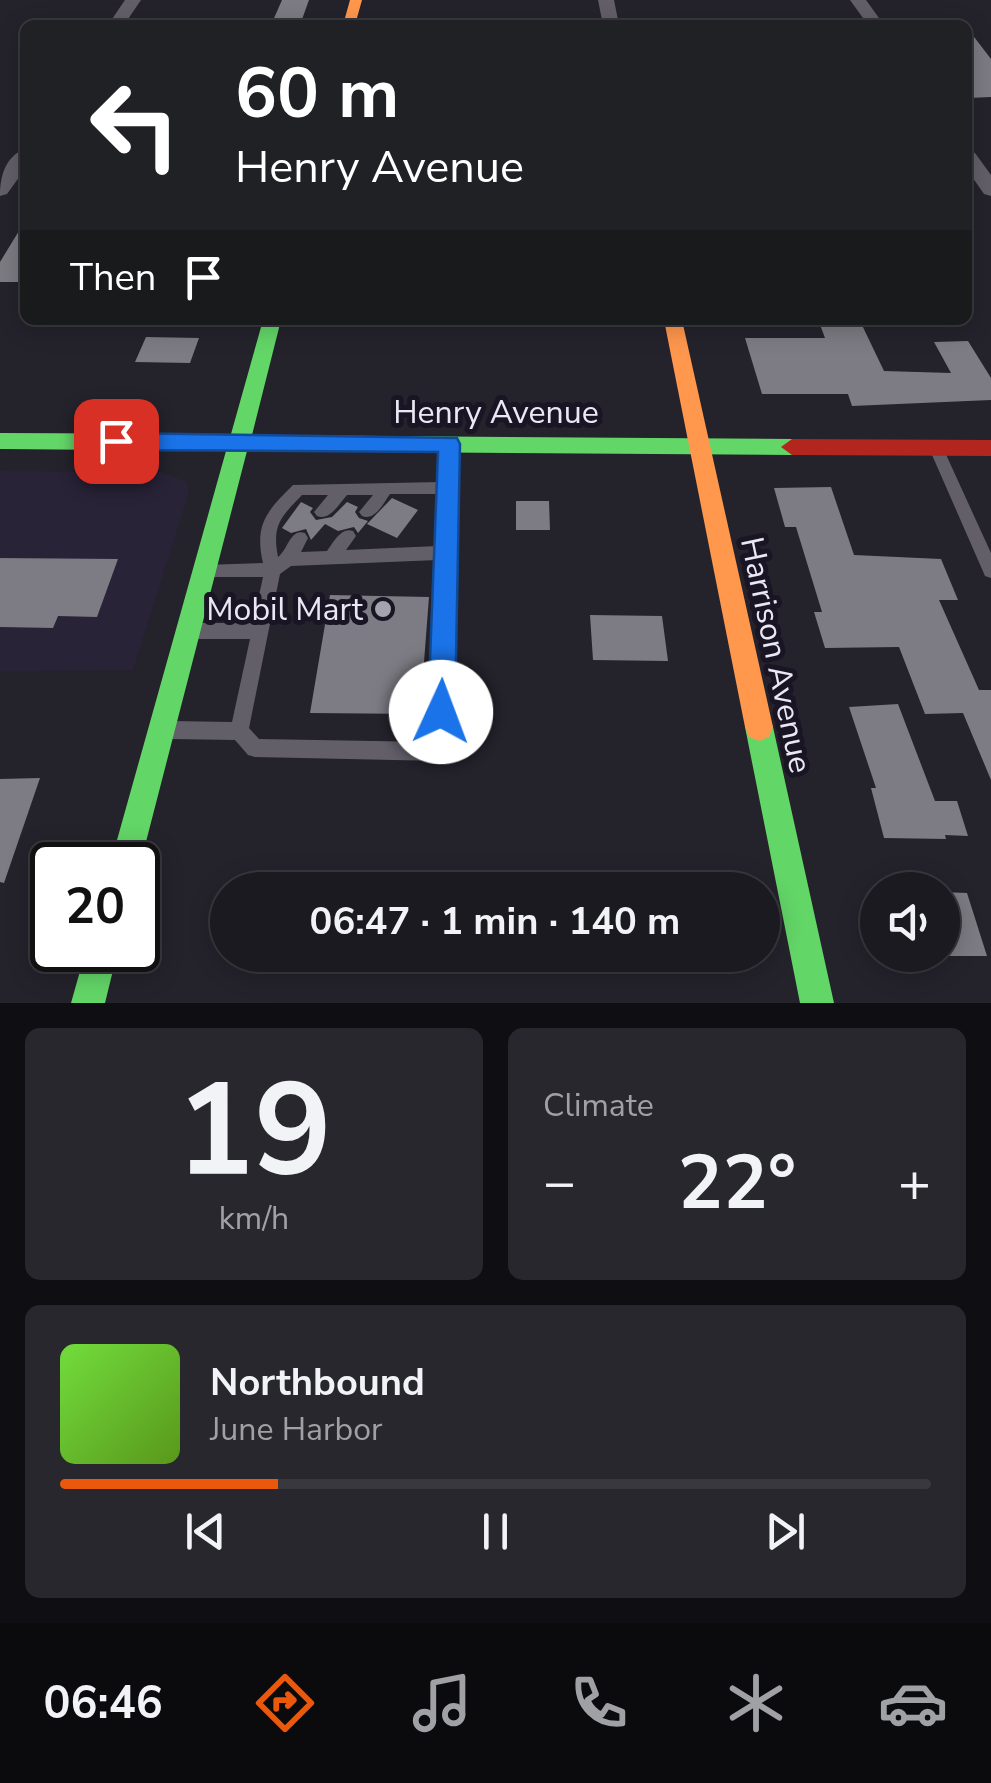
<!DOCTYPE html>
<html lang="en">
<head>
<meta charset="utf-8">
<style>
  body { margin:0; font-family:"Nunito Sans",sans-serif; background:#28272d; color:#f1f3f6; height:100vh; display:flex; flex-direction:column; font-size:38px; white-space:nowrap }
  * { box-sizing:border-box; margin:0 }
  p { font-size:32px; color:#a0a1a5 }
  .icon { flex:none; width:55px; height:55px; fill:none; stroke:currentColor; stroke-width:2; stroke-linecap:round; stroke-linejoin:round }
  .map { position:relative; height:1003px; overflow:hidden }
  .side { display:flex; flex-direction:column; gap:25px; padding:25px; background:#0f0e12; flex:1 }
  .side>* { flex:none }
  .top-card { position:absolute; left:20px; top:20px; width:952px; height:305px; border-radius:15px; box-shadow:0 5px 25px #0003,0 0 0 2px #39383e; background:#202124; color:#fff; overflow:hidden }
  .tools { position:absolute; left:860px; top:872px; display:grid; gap:20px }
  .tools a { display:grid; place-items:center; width:100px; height:100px; border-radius:50%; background:#1b1a20; box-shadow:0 5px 25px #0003,0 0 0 2px #39383e; font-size:50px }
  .speed { position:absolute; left:30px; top:842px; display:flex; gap:20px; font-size:50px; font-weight:700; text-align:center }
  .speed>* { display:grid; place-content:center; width:130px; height:130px; border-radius:50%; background:#1b1a20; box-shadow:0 5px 25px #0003,0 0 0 2px #39383e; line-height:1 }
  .speed .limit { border:5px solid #111; border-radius:15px; background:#fff; color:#111 }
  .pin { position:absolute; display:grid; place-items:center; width:85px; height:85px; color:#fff; margin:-42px; border-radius:20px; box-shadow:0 5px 15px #0006 }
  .me { position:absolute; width:110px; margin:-55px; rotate:2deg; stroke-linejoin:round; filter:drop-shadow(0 0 8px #0008) }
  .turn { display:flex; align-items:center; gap:35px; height:210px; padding:0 50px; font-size:45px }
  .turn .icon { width:130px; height:130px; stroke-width:2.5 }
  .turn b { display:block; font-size:70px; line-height:85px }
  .then { display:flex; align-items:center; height:95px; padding:0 50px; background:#0003; gap:20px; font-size:38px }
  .big { font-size:75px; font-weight:700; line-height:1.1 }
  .side .card { flex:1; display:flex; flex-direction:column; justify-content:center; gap:15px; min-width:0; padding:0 35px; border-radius:15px; background:#28272d }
  .side .dial { align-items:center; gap:0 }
  .dial b { font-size:130px; line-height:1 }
  .song { display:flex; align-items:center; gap:30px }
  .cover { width:120px; height:120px; border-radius:15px; background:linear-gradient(135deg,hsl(100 70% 55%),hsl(90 70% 35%)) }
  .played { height:10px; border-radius:5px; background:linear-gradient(90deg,#ea580c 25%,#39383e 25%) }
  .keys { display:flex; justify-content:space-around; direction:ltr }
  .heat { display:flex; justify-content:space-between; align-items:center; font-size:55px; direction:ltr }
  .side .tiles { flex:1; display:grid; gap:25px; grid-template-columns:1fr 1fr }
  .card:last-child { grid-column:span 2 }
  .trip { position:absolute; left:210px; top:872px; width:570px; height:100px; border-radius:50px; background:#1b1a20; box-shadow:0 5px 25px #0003,0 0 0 2px #39383e; font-weight:700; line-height:100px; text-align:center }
  .dock { display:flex; height:160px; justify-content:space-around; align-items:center; background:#0b0a0d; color:#a0a1a5 }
  .dock .icon { width:70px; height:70px }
  .dock .on { color:#ea580c }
  .dock b { font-size:45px; color:#f1f3f6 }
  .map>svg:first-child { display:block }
  .built { fill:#292338 }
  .building { fill:#7d7b83 }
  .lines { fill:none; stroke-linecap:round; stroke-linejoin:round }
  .lane { fill:#625f69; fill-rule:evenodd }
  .street { fill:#625f69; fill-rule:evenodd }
  .fast { fill:#63d668; fill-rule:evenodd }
  .slow { fill:#ff974d; fill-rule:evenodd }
  .jam { fill:#b3261e; fill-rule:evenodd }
  .route { fill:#1a73e8; stroke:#114b97; stroke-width:2.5 }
  .poi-dot { fill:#a5a3ad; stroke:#1a1525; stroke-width:4 }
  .labels { text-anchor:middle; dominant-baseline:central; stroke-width:10; stroke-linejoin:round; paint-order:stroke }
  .street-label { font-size:32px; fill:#eae8f3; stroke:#1a1525 }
  .poi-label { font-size:32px; fill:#eae8f3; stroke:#1a1525; text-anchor:end }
</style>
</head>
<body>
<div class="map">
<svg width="991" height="1003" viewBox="0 0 991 1003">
  <rect width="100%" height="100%" fill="#24222b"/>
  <path class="built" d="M0 471 161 472 187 482 189 492 133 670 0 671Z"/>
  <path class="building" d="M282 0H309L300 25H271Z
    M968 29 991 59V97L968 98Z
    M25 221V282H0V262Z
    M819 322 861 323 884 371 951 373 934 342 968 341 991 378V400L852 406 848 394H762L745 338H825Z
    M146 337 199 338 190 363 135 362Z
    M831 487 854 555 941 559 958 600H939L979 690H991V780L963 713 925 714 899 647 825 648 814 612H822L796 527H785L774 488Z
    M392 498 418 510 397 538 367 524Z
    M516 501H549L550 530H516Z
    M301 502 313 508 310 512 316 520 332 517 347 502 358 507 355 512 359 518 368 521 358 533 354 527 338 531 325 524 311 540 306 529 291 533 282 528Z
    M0 558 118 559 97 617 58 616 53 628 0 627Z
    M330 595 429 597 420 714 310 713Z
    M590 615 662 616 668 661 593 660Z
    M898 704 935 801H957L968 836 945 835 946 839 884 838 871 788H876L849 707Z
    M40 778 4 883 0 882V779Z
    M942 892 967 893 987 956H942Z"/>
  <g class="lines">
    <path class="lane" d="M449 438 456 444 449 752 447 759 440 761 255 757 248 755 235 740 171 739 165 736 162 730 165 724 171 721 232 722 250 639H193L187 637 185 631 187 625 193 623H253L263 577H210L204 575 202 570 204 565 263 563C254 524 267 511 293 485L441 482 442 444ZM390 494H440L438 546 346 550 356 536 353 531C341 527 334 542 327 551L301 552 308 538 305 533C290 528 288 550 278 557 272 525 280 518 302 495H328L314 512 317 516C330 521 339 504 347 495H373L359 512 362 516C375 521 383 504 390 494ZM438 560 431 742 259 739 249 728 280 574 291 566Z
      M936 442 943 448 991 553V578L985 576 929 448Z"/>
    <path class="street" d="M125 0H141L124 25H108Z
      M598 0H614L619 25H603Z
      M850 0H866L884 25H868Z
      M25 149V169L7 194 0 196C0 177 5 156 25 149Z
      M968 151 975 153 991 175V196L984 194 968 171Z"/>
    <path class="fast" d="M263 320H281L252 435 792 439 803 447 792 455 247 451 140 865 138 872V865H110L226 451 0 449V433L231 434Z
      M759 713 769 717 773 727 834 1003H800L745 727 749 717Z
      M86 950H118L105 1003H71Z"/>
    <path class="slow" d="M350 0H362L355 25H343Z
      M664 320H682L773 727 769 737 759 741 749 737 745 727Z"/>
    <path class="jam" d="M792 439 991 440V456L792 455 781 447Z"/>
  </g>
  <path class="route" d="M116 433 457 438 460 444 455 712 451 721 441 725 432 721 428 712 438 452 116 450 105 441Z"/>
  <circle class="poi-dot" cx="383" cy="609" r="10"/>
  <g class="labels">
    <g class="street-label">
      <text x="496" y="412">Henry Avenue</text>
      <text transform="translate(776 655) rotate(78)">Harrison Avenue</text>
    </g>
    <g class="poi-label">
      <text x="363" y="609">Mobil Mart</text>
    </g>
  </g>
</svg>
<div class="tools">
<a><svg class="icon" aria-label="sound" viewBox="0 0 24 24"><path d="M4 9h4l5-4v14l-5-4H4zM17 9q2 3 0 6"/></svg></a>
</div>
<div class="speed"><div class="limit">20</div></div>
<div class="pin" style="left:116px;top:441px;background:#d93025"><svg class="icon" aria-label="arrive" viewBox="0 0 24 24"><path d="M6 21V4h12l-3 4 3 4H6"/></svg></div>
<svg class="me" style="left:441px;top:712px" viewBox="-20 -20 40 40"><circle r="19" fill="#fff"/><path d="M0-13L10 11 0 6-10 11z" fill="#1a73e8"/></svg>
<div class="trip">06:47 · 1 min · 140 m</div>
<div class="top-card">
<div class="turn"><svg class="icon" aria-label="left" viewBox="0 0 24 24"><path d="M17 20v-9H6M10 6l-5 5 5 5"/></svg><div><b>60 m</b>Henry Avenue</div></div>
<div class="then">Then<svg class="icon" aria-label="arrive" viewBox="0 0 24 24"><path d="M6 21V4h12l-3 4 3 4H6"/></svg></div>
</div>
</div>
<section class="side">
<div class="tiles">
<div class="card dial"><b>19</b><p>km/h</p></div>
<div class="card"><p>Climate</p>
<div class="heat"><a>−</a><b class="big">22°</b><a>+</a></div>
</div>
<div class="card">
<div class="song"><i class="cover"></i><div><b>Northbound</b><p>June Harbor</p></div></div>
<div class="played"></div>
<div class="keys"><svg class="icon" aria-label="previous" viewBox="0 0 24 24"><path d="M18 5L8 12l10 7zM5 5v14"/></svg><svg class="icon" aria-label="pause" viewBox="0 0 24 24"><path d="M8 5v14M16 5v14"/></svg><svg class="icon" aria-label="next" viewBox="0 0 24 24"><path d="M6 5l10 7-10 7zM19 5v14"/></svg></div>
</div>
</div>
</section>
<nav class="dock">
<b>06:46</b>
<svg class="icon on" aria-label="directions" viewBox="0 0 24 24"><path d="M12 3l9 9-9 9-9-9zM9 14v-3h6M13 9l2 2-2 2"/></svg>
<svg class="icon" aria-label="music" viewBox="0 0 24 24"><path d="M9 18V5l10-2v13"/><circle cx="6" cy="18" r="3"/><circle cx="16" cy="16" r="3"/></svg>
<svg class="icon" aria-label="phone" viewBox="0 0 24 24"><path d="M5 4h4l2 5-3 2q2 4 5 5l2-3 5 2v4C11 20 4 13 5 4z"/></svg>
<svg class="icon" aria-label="climate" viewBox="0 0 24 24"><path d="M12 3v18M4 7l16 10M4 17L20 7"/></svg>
<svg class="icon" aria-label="car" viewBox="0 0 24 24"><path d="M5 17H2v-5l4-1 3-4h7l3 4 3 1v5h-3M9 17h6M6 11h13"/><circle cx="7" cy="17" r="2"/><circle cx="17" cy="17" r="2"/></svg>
</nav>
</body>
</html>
